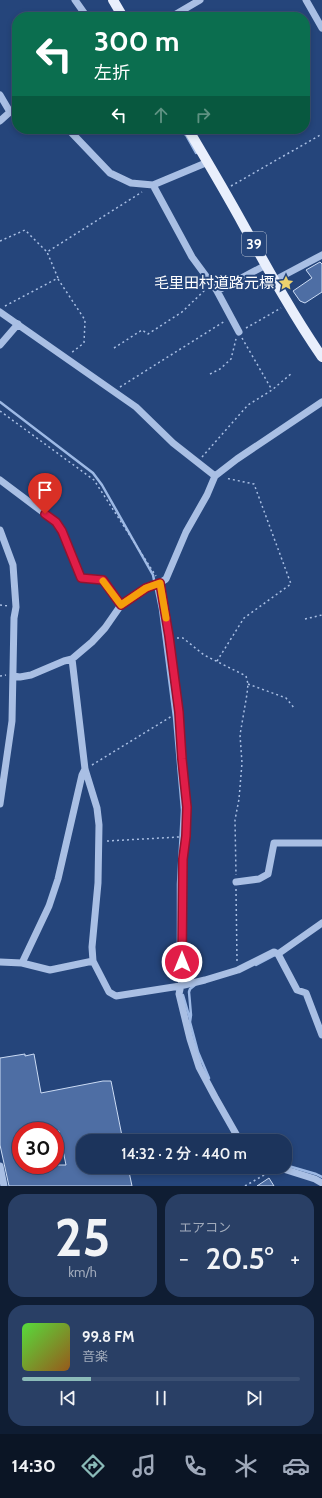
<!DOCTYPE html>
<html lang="ja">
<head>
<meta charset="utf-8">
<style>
  body { margin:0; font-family:Cabin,"Noto Sans JP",sans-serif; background:#293f65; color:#f1f3f6; height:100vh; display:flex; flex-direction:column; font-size:15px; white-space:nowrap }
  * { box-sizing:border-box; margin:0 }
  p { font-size:13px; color:#a0aabb }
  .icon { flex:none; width:22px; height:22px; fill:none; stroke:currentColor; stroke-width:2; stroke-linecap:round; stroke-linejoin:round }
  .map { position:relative; height:1186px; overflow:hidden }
  .panel { display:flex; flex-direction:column; gap:8px; padding:8px; background:#0f1d33; flex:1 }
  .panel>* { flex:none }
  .hud { position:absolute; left:12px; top:12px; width:298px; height:122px; border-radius:16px; box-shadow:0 2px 6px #0003,0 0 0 1px #3a4f72; background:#0b6e4f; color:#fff; overflow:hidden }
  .speed { position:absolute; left:12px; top:1122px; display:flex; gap:8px; font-size:20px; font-weight:700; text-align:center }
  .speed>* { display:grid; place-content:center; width:52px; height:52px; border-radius:50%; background:#1c345c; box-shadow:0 2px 6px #0003,0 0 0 1px #3a4f72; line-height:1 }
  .speed .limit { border:6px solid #d22; background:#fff; color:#111 }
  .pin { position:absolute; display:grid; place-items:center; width:34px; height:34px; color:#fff; margin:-41px -17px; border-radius:50% 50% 50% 0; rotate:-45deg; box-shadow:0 0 4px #0007 }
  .pin .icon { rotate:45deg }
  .me { position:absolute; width:44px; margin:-22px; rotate:0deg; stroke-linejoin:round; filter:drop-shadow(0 0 3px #0008) }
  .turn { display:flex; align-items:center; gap:14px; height:84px; padding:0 16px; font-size:18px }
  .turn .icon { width:52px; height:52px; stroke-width:2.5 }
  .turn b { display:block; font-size:28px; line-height:34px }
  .lanes { display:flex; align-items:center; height:38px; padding:0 16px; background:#0003; justify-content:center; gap:20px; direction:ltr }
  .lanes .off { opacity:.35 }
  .big { font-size:30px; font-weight:600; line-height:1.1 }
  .panel .widget { flex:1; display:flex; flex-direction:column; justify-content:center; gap:6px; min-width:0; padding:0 14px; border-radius:16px; background:#293f65 }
  .panel .dial { align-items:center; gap:0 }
  .dial b { font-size:52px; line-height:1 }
  .song { display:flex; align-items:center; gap:12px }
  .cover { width:48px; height:48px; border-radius:6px; background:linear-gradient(135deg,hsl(110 70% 55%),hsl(30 70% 35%)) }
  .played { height:4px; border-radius:2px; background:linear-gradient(90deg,#8bbbb9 25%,#3a4f72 25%) }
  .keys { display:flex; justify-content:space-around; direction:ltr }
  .heat { display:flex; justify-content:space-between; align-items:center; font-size:22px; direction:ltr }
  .panel .tiles { flex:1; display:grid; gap:8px; grid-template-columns:1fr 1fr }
  .widget:last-child { grid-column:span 2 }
  .trip { position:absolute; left:76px; top:1134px; width:216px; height:40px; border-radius:16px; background:#1c345c; box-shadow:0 2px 6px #0003,0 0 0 1px #3a4f72; font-weight:600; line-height:40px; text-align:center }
  .menu { display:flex; height:64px; justify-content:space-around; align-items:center; background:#0b1525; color:#a0aabb }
  .menu .icon { width:28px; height:28px }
  .menu .on { color:#8bbbb9 }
  .menu b { font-size:18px; color:#f1f3f6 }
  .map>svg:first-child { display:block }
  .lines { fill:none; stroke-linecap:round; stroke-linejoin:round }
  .stream { stroke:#9db9e5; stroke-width:2.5 }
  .building { fill:#4e6ea4; stroke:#cbdbf4; fill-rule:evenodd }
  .path { stroke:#a9bfe4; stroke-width:1.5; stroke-dasharray:2 3; stroke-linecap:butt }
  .minor { stroke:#a9bfe4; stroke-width:7 }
  .major { stroke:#e9effc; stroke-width:10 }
  .route-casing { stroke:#92132f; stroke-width:10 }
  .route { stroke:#e11d48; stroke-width:7 }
  .slow { stroke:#f59e0b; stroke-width:7 }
  .labels { text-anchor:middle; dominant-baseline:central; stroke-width:4; stroke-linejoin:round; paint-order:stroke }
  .shield { fill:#25457b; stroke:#bec7d7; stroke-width:1 }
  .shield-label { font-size:14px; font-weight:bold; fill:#fff }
  .poi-label { font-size:15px; fill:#fff; stroke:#25457b; text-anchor:end }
</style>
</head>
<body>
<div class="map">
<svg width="322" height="1186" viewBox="0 0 322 1186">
  <rect width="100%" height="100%" fill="#25457b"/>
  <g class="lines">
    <path class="stream" d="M179 129 186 135 196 153
      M0 402 93 473 102 485 153 575 160 609 174 717 182 810 178 884V952
      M256 965 275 955
      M195 985 190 989 189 992 191 1015 190 1022 198 1052 209 1078
      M183 995 190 1019
      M285 1165 316 1174 322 1177"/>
  </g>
  <path class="building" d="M320 262 322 264V292L305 303 300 301 293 291 312 278 306 270Z
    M25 1054V1056L34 1054 41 1093 103 1081H111L123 1141H83V1167H128L132 1186H9L0 1145V1058ZM21 1131H59L66 1165H21Z
    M269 1178 274 1186H257Z"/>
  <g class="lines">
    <path class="path" d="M231 186 322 134
      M0 241 25 230 47 252
      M58 279 85 320 84 343 71 353
      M5 306 58 278 47 252 142 192
      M246 328 281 308
      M242 338 272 390
      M114 348 142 330 148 334 182 312 206 289
      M210 374 220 369 231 359 236 339
      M120 387 225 321
      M0 411 94 480 156 576
      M202 457 248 405 272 390 292 373
      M0 605 8 606
      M305 619 322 615
      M177 638H183L204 655 246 676 248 684 247 694 240 735 242 763 239 799 235 820 236 875
      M217 661 244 618 291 584 254 484 225 478
      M0 676 6 675
      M248 684 286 698 295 709
      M92 765 172 716
      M107 841 179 837
      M236 889 237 961
      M245 1186 271 1171"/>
    <path class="minor" d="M75 0 87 17
      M306 0 322 28
      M171 17 200 0
      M0 95 10 112
      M0 121 10 112 17 108
      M68 129 110 173 131 183 153 185 208 162
      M153 185 192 257 217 291 239 332
      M275 280 322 255
      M217 291 266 265
      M0 312 136 407 173 443 215 476
      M0 345 18 324
      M0 480 56 522 62 531 81 578 103 580 121 605
      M0 530 13 565 16 607 14 618 12 721 0 804
      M160 583 169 636 179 712 182 759 187 807 186 836 183 859 182 980 179 994 190 1039 199 1067 215 1097 240 1141
      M72 659 85 769 97 808 99 825 98 883 92 947 93 961 109 992 116 996 180 986 205 980 238 970 274 952 278 954 322 923
      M13 676 20 677 31 675 64 661 72 659 92 642 105 628 121 605 146 588 160 583 166 579 186 532 207 495 215 476 237 459 322 402
      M236 882 259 879 268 874 274 843H322
      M278 954 297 990 306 993 322 1035
      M0 962 22 963 50 970 93 961
      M22 963 49 906 58 879 82 775 85 769
      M0 1166 4 1186
      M277 1167 315 1179 322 1183"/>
    <path class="major" d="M113 0 123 17
      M188 129C207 161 226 193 244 226 269 271 293 315 322 357"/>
  </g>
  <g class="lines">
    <g class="route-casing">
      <path id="route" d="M45 514 56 522 62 531 81 578 103 580 121 605 146 588 160 583 169 636 179 712 182 759 187 807 186 836 183 859 182 962"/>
    </g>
    <use href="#route" class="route"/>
    <path class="slow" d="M103 581 121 605 146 588 160 583 166 618"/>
  </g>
  <defs>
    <g id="sight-bare" transform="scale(1.2)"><path d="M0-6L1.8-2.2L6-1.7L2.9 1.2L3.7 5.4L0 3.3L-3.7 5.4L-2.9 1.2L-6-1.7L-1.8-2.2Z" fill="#edd26e" stroke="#25457b" stroke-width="2.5" paint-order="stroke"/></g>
  </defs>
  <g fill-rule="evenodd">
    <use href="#sight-bare" x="286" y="283"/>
  </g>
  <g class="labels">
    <rect class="shield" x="242" y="232" width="24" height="24" rx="3"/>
    <g class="shield-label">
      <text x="254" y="244">39</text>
    </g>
    <g class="poi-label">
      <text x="274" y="283">毛里田村道路元標</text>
    </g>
  </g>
</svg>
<div class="speed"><div class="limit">30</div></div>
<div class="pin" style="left:45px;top:514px;background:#d93025"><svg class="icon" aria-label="arrive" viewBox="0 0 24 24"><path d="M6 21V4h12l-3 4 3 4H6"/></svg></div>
<svg class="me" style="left:182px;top:962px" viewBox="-20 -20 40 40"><circle r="17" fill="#e11d48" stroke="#fff" stroke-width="3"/><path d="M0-11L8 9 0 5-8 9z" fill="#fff"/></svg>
<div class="trip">14:32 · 2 分 · 440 m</div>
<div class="hud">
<div class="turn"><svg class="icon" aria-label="left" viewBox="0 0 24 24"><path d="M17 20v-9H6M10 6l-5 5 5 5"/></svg><div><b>300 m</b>左折</div></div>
<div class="lanes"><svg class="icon" aria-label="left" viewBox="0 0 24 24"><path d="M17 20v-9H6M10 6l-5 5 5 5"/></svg><svg class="icon off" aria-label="ahead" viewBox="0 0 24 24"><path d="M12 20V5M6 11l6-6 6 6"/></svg><svg class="icon off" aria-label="right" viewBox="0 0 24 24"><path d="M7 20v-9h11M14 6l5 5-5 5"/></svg></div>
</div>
</div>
<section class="panel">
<div class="tiles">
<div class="widget dial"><b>25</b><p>km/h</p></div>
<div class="widget"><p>エアコン</p>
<div class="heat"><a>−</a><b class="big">20.5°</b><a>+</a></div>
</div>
<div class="widget">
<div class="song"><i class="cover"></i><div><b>99.8 FM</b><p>音楽</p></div></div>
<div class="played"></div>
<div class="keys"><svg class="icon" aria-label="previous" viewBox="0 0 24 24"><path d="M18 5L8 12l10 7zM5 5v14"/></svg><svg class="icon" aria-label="pause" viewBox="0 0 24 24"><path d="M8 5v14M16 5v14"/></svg><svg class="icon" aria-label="next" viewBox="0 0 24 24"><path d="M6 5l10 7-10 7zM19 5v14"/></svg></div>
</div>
</div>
</section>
<nav class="menu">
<b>14:30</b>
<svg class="icon on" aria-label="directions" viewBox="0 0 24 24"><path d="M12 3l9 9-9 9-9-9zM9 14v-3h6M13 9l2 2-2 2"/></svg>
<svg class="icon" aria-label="music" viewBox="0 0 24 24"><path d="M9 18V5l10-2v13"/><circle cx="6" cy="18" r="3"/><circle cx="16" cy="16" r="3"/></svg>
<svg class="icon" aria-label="phone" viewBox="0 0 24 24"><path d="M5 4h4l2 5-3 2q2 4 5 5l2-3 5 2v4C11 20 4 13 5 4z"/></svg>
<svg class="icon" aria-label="climate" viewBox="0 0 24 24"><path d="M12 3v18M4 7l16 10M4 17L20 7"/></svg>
<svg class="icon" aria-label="car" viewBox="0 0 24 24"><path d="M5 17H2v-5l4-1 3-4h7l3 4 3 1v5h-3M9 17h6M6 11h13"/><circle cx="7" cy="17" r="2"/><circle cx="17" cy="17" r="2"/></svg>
</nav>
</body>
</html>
